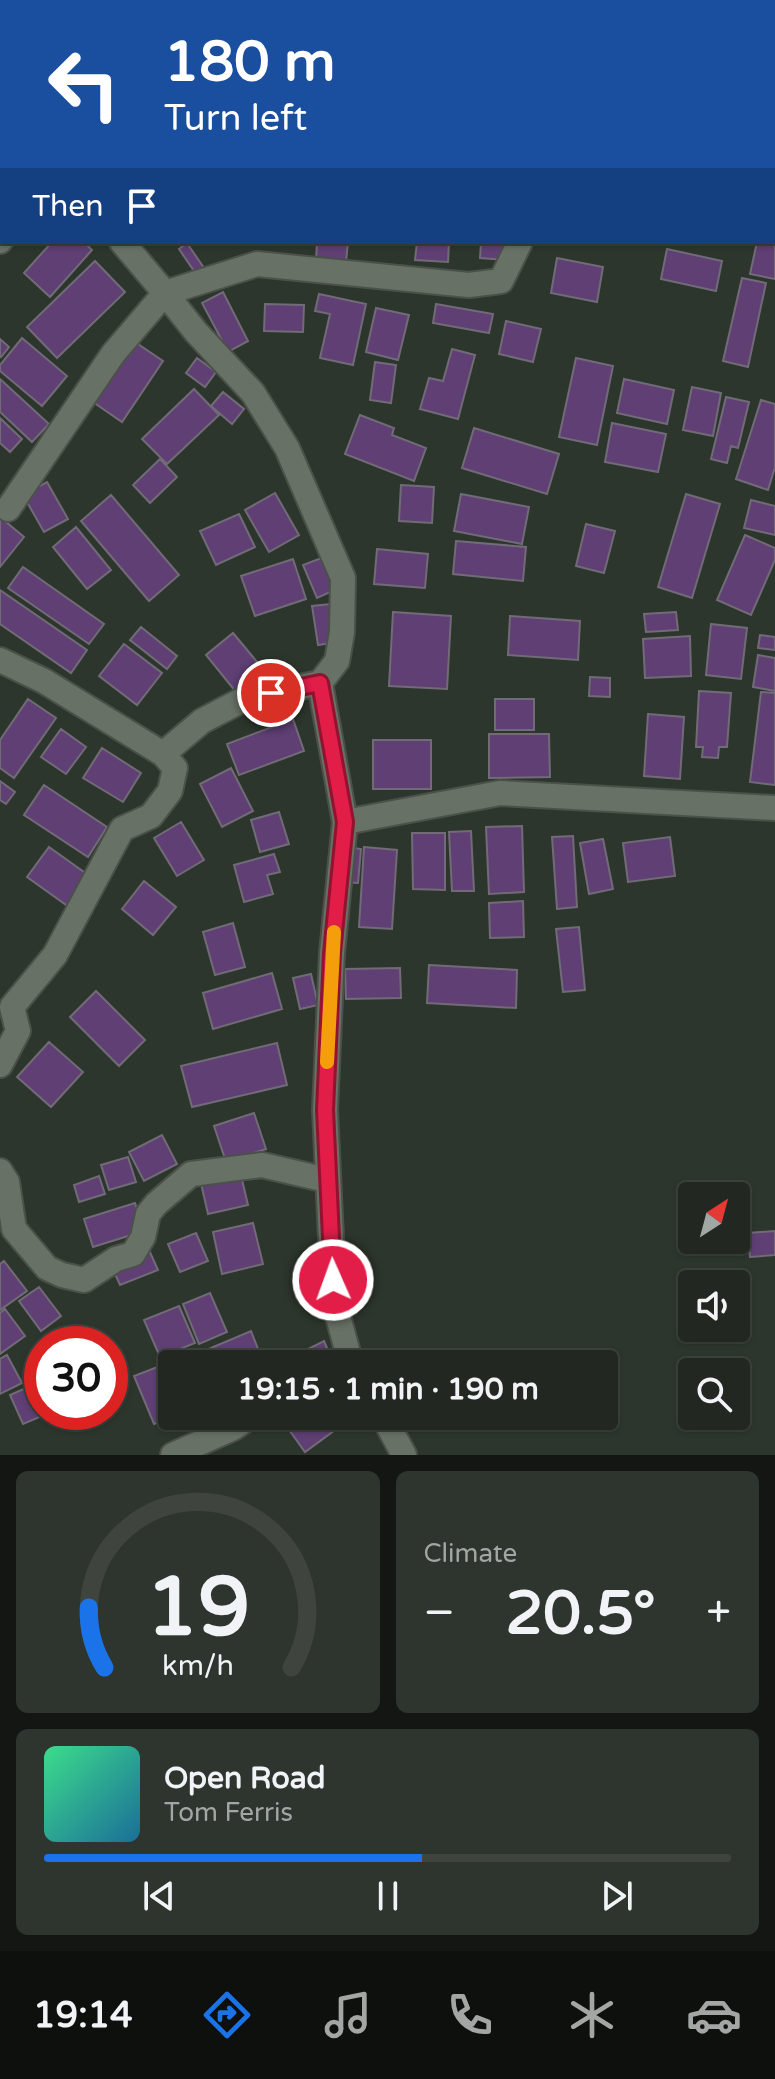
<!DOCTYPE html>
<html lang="en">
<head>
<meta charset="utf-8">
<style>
  body { margin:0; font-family:"Varela Round",sans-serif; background:#2e342e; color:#f1f3f6; height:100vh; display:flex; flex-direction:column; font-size:30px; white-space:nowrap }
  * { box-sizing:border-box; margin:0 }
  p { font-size:26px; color:#a2a6a5 }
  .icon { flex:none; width:44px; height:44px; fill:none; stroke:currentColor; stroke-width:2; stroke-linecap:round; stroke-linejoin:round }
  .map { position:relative; height:1455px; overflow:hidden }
  .sheet { display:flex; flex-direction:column; gap:16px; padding:16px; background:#131612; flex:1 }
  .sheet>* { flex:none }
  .banner { position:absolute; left:0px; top:0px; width:776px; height:244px; box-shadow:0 2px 6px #0004,0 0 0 2px #3f443f; background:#1a4fa0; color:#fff; overflow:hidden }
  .needle { width:52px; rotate:36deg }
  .buttons { position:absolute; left:678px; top:1182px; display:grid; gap:16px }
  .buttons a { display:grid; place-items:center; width:72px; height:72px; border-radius:8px; background:#222821; box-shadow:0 2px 6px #0004,0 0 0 2px #3f443f; font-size:40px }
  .speed { position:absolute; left:24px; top:1326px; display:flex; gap:16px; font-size:40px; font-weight:700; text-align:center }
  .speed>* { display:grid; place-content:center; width:104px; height:104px; border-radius:50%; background:#222821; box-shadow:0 2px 6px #0004,0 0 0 2px #3f443f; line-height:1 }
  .speed .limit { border:12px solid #d22; background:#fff; color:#111 }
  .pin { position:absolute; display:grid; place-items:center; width:68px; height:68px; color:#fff; margin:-34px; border:4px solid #fff; border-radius:50%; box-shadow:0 2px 8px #0007 }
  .me { position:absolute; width:88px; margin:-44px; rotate:358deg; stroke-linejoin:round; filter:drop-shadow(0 0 6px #0008) }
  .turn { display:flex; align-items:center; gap:28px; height:168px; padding:0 32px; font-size:36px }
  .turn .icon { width:104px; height:104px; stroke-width:2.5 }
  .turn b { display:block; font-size:56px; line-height:68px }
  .then { display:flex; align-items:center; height:76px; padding:0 32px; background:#0003; gap:16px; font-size:30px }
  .big { font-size:60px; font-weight:700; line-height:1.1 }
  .sheet .tile { flex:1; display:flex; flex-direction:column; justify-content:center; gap:12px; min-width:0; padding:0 28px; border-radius:12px; background:#2e342e }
  .sheet .dial { align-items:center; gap:0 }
  .dial svg { height:208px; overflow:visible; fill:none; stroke:#3f443f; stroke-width:7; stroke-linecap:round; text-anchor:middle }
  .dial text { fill:#f1f3f6; stroke:none }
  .song { display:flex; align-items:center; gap:24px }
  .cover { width:96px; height:96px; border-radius:12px; background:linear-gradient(135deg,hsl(150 70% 55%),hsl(200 70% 35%)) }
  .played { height:8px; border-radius:4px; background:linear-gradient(90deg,#1a73e8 55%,#3f443f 55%) }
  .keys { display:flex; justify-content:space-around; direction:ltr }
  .heat { display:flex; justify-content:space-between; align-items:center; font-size:44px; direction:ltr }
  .sheet .tiles { flex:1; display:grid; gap:16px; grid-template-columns:1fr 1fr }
  .tile:last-child { grid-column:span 2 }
  .trip { position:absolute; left:158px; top:1350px; width:460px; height:80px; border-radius:8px; background:#222821; box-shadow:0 2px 6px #0004,0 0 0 2px #3f443f; font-weight:700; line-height:80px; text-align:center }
  .dock { display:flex; height:128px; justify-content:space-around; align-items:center; background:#0e100d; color:#a2a6a5 }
  .dock .icon { width:56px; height:56px }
  .dock .selected { color:#1a73e8 }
  .dock b { font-size:36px; color:#f1f3f6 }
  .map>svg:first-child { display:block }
  .building { fill:#5f3f74; stroke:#716b77; stroke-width:2 }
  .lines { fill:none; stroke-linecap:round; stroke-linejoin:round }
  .minor-casing { stroke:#4b5149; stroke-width:28 }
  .minor { stroke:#687166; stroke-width:24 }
  .route-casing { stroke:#92132f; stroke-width:20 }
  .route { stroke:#e11d48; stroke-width:14 }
  .slow { stroke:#f59e0b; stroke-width:14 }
</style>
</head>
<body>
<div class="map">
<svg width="775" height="1455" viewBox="0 0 775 1455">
  <rect width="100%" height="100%" fill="#2d362c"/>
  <path class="building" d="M199 0H239L241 2H201Z
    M457 0H494L495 1 455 2Z
    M500 0H574L500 2Z
    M700 0H762L700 2Z
    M774 212H775V279L750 274 757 242H774Z
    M52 242H84L92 250 50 297 24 273Z
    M317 242H348L346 262 316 260Z
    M417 242H449L448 262 415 260Z
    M481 242H508L506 260 480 258Z
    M187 243 204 268 196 274 179 249Z
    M667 249 722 261 716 291 661 279Z
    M557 258 603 267 597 302 551 293Z
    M95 261 125 292 57 358 27 327Z
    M742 278 766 283 748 367 723 361Z
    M223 292 248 341 228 352 202 303Z
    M319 294 366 304 353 365 320 358 330 314 315 311Z
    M265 304 304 305 303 332 264 331Z
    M436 304 493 314 489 333 433 323Z
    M376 308 409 315 398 360 366 352Z
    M506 321 541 329 533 362 499 354Z
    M22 338 67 376 42 406 0 371V365Z
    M0 339 9 347 1 357 0 356Z
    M135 342 163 361 122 422 93 402Z
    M452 349 475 355 458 419 420 409 429 378 443 381Z
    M197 358 216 372 205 387 186 373Z
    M576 358 613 366 597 445 559 437Z
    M375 362 396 365 391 403 370 400Z
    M0 379 49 424 32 442 0 412Z
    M624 379 674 390 667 424 617 413Z
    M692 387 721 393 713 436 683 430Z
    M194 389 219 415 167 464 142 439Z
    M223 392 244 409 232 424 211 406Z
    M726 397 749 402 738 448 731 446 727 463 711 459Z
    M761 400 775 404V467L768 490 736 479Z
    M360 415 394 428 392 435 426 448 414 481 345 454Z
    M0 418 22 439 10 452 0 443Z
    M612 423 666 434 658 472 605 462Z
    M474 428 559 454 547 494 462 468Z
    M160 459 177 477 150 503 133 485Z
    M47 482 68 519 44 532 23 495Z
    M401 485 434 487 432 523 399 521Z
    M275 493 299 535 269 552 245 510Z
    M461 494 529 507 522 544 454 531Z
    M686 494 720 504 692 598 658 587Z
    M111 495 179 575 149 601 81 521Z
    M751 500 775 506V535L744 528Z
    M239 514 255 547 216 565 200 531Z
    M0 517 24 537 0 567Z
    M586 524 615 531 604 573 576 566Z
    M76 527 111 570 87 589 53 547Z
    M745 535 775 548V560L751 615 717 600Z
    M456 541 526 547 523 581 453 574Z
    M377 549 428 554 425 588 374 584Z
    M324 557 337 589 317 598 303 565Z
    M293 559 306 599 255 616 241 576Z
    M23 567 104 624 89 644 8 588Z
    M0 590 87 650 71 673 0 624Z
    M331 604 337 642 318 645 312 606Z
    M393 612 451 616 447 689 389 686Z
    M676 612 678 630 646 632 644 614Z
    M510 616 580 621 578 660 508 655Z
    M711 624 747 628 741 679 706 675Z
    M141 627 177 656 167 669 130 640Z
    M233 633 268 675 240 697 206 655Z
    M760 635 775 637V650L758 648Z
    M690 636 691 676 645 678 643 639Z
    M124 644 162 673 137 705 99 676Z
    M758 655 775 658V691L753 687Z
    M590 677 610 678V697L589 696Z
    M699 691 731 693 727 747H719L718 758 702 757 703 747H696Z
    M761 692 775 693V785L750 782Z
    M28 699 56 718 14 778 0 768V740Z
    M495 699H534V730H495Z
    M648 714 684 717 680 779 644 776Z
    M293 719 304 751 239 775 227 744Z
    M61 729 86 747 66 774 41 757Z
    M489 734H549L550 777 489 778Z
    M373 740H431V789H373Z
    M102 748 141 773 123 802 83 778Z
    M231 768 253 811 222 827 200 784Z
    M0 781 15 792 6 804 0 800Z
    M44 785 107 827 88 857 24 815Z
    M279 812 289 844 260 852 251 820Z
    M181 822 204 860 177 876 154 838Z
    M522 826 524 892 489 894 486 827Z
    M471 831 474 891H452L449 832Z
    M412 833H445V890L413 889Z
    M573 836 577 907 557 909 552 837Z
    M670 837 675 876 628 882 623 843Z
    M603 839 613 889 589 894 580 843Z
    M49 847 91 877 69 907 27 877Z
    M346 847 361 849 358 883 343 882Z
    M364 847 397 850 392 929 359 927Z
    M274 854 280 872 267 875 273 894 244 902 234 865Z
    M144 881 176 907 153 935 122 909Z
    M523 901 524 937 490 938 489 903Z
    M233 923 245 967 215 975 203 932Z
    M579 927 585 990 563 992 556 929Z
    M429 965 517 970 516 1008 427 1003Z
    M400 968 401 998 346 999 345 969Z
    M272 973 282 1009 213 1029 203 993Z
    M311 974 318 1005 300 1009 293 978Z
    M96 991 145 1040 119 1066 70 1017Z
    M49 1042 83 1072 51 1107 17 1077Z
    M277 1043 287 1085 192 1107 181 1066Z
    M254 1113 266 1149 226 1162 214 1126Z
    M162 1135 177 1164 144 1181 129 1152Z
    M128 1157 136 1182 109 1190 101 1165Z
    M240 1171 248 1205 208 1214 200 1179Z
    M99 1176 105 1194 79 1202 74 1185Z
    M135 1203 144 1231 93 1247 84 1219Z
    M253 1223 263 1264 222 1274 213 1232Z
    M775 1231V1255L750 1257 748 1233Z
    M196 1233 208 1261 180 1272 168 1244Z
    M149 1250 158 1270 120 1285 111 1265Z
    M4 1261 27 1291 0 1310V1264Z
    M39 1287 61 1316 41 1331 19 1301Z
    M210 1293 227 1332 199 1344 183 1304Z
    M179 1306 195 1343 160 1357 144 1320Z
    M5 1309 25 1336 0 1354V1313Z
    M251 1331 264 1364H241L240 1361 232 1364H212L206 1350Z
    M324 1341 330 1355 312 1364H278Z
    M199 1352 204 1364H172V1373L168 1364Z
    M7 1355 22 1383 0 1394V1359Z
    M160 1366 172 1396 174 1416 154 1424 134 1376Z
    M42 1381V1412H51L23 1424 10 1395Z
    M302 1416H341L346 1422 305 1452 287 1427Z"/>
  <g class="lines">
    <g class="minor-casing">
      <path id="minor" d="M354 2 357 0
        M635 2 636 0
        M0 241 2 238
        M8 509 113 354 165 293 122 242
        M0 660 44 681 163 754
        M345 822 500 793 775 808
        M0 1065 18 1031 12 1007 55 955 122 829 151 816 170 791 175 768 163 754 202 721 246 698 320 683
        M0 1171 7 1182 14 1229 47 1268 62 1275 84 1280 116 1259 133 1254 143 1237 148 1214 156 1204 191 1174 262 1165 327 1180
        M351 1364 334 1302 325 1110 332 953 345 822 320 683 337 661 342 632 343 578 287 448 253 393 196 332 165 293 257 264 469 285 501 281 520 242
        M383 1416 404 1455
        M173 1455 233 1428 251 1416"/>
    </g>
    <use href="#minor" class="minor"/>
  </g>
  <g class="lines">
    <g class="route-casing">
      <path id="route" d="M271 693 320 683 345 822 332 953 325 1110 333 1280"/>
    </g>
    <use href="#route" class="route"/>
    <path class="slow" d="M327 1062 334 932"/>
  </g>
</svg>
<div class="buttons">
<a><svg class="needle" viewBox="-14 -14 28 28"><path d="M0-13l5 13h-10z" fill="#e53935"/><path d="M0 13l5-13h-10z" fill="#a2a6a5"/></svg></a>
<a><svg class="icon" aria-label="sound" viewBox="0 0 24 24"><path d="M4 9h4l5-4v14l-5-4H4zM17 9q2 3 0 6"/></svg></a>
<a><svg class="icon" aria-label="search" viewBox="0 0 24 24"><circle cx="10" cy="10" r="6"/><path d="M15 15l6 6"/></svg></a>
</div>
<div class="speed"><div class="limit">30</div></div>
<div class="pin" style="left:271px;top:693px;background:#d93025"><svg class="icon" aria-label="arrive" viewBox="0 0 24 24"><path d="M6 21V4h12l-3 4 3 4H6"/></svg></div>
<svg class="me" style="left:333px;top:1280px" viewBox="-20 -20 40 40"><circle r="17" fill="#e11d48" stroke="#fff" stroke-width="3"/><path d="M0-11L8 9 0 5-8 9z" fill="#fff"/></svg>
<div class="trip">19:15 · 1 min · 190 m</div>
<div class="banner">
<div class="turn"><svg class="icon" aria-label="left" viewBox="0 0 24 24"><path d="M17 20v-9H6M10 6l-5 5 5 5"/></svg><div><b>180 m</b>Turn left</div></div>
<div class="then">Then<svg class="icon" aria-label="arrive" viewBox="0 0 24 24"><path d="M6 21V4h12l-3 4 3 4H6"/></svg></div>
</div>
</div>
<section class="sheet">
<div class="tiles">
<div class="tile dial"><svg viewBox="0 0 100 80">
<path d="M14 69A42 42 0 1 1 86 69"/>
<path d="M14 69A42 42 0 0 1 8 46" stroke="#1a73e8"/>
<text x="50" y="56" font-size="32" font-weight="700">19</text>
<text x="50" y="72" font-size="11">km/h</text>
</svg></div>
<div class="tile"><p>Climate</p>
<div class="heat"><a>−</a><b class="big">20.5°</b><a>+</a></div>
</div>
<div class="tile">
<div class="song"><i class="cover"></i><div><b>Open Road</b><p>Tom Ferris</p></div></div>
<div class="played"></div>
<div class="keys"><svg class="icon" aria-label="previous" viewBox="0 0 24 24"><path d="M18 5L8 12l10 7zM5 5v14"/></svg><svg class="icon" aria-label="pause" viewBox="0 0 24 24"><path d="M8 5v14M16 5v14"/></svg><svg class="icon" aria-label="next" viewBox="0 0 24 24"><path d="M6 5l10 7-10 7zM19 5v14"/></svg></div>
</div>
</div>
</section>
<nav class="dock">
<b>19:14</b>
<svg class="icon selected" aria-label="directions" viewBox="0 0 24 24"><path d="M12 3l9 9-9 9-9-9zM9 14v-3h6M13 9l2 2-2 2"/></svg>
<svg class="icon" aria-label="music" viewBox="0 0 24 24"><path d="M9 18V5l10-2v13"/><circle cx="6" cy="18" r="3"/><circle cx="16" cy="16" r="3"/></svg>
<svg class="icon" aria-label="phone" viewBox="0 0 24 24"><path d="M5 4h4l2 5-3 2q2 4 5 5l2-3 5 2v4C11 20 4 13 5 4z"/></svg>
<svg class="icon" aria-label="climate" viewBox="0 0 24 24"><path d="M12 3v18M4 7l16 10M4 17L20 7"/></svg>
<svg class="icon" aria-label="car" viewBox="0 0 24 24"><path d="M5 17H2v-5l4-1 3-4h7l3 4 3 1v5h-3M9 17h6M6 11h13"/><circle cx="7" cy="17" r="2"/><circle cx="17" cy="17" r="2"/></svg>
</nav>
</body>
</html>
